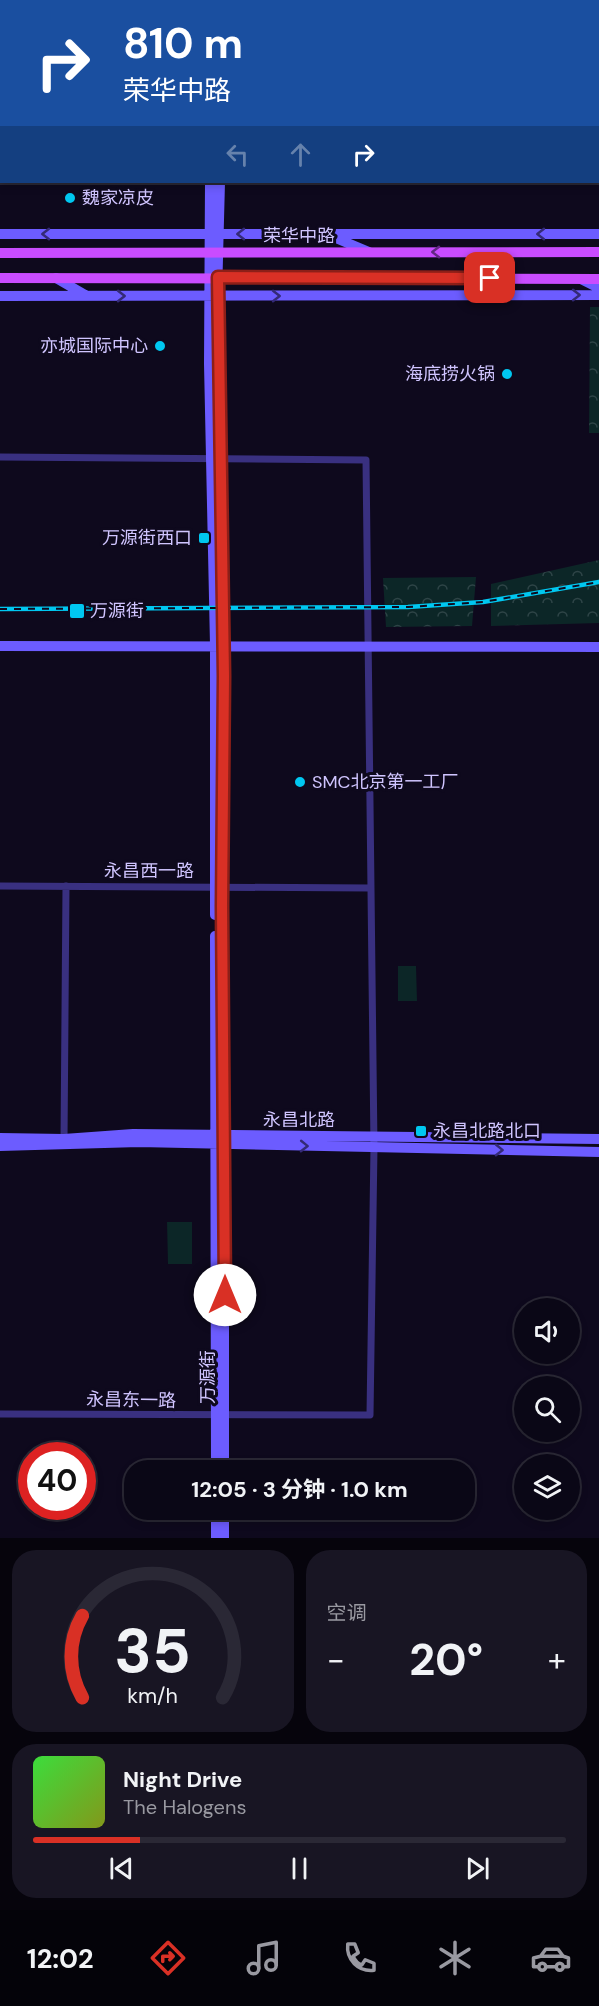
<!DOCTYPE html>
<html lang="zh">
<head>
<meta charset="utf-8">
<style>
  body { margin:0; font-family:"DM Sans","Noto Sans SC",sans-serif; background:#181523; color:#f1f3f6; height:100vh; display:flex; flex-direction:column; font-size:22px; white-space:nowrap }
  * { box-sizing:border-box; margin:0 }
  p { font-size:20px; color:#9999a1 }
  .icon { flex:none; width:33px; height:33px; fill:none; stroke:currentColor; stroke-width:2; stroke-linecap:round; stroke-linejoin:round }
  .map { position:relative; height:1538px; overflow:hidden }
  .details { display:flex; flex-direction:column; gap:12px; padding:12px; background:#06040c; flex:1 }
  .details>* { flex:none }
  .hud { position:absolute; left:0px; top:0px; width:600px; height:183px; box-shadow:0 3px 9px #0003,0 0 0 2px #2a2835; background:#1a4fa0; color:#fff; overflow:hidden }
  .tools { position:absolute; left:514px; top:1298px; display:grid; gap:12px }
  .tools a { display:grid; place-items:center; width:66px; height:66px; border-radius:50%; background:#0a0716; box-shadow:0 3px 9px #0003,0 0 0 2px #2a2835; font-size:30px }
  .speed { position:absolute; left:18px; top:1442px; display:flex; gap:12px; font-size:30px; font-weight:700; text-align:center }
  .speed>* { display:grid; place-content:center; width:78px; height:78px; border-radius:50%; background:#0a0716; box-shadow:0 3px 9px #0003,0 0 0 2px #2a2835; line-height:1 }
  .speed .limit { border:9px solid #d22; background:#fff; color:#111 }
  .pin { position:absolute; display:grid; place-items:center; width:51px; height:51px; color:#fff; margin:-26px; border-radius:12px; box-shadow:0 3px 9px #0006 }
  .me { position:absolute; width:66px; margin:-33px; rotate:0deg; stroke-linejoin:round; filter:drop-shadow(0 0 4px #0008) }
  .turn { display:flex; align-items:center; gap:21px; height:126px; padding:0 24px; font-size:27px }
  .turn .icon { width:78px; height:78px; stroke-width:2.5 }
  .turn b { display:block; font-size:42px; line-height:51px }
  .lanes { display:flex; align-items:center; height:57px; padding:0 24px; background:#0003; justify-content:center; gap:30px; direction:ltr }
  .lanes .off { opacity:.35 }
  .big { font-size:45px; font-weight:700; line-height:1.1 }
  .details .widget { flex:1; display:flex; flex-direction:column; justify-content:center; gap:9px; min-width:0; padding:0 21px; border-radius:24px; background:#181523 }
  .details .dial { align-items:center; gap:0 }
  .dial svg { height:156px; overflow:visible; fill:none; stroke:#2a2835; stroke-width:7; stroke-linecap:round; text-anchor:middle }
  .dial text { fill:#f1f3f6; stroke:none }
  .song { display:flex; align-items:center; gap:18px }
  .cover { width:72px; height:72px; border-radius:9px; background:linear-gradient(135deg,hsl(120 70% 55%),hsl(70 70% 35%)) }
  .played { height:6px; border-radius:3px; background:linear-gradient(90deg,#d93025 20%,#2a2835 20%) }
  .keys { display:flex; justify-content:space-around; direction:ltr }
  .heat { display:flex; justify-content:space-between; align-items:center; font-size:33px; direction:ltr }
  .details .tiles { flex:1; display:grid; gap:12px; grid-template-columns:1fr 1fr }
  .widget:last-child { grid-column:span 2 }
  .trip { position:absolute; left:124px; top:1460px; width:351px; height:60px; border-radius:24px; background:#0a0716; box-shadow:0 3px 9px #0003,0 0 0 2px #2a2835; font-weight:700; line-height:60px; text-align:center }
  .menu { display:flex; height:96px; justify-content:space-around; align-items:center; background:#040309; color:#9999a1 }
  .menu .icon { width:42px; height:42px }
  .menu .on { color:#d93025 }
  .menu b { font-size:27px; color:#f1f3f6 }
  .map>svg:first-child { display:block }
  .grass { fill:#0c2627 }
  .forest { fill:url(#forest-crowns) }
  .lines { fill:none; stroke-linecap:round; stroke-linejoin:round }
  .street { stroke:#393080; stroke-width:7 }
  .secondary { stroke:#6c5cff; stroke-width:10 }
  .primary { stroke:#c94cff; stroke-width:10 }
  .rail-casing { stroke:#00c7f0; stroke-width:4.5 }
  .rail { stroke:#0e091d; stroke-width:2; stroke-dasharray:7; stroke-linecap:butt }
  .oneway { stroke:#342a77 }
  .oneway2 { stroke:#622783 }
  .route-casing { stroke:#8d1f18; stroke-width:15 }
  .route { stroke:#d93025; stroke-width:10 }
  .poi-dot { fill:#00c7f0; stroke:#0e091d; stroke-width:2 }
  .labels { text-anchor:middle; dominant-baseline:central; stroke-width:6; stroke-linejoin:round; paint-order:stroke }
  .poi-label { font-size:18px; fill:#d0c5ff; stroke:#0e091d; text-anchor:start }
  .street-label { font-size:18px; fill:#d0c5ff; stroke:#0e091d }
</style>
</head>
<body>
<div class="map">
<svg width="599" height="1538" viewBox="0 0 599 1538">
  <defs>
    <pattern id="forest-crowns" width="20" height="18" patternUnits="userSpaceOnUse" patternTransform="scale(1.5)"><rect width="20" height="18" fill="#0c2627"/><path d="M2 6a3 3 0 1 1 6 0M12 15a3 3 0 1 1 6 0" fill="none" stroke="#2e4447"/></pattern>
  </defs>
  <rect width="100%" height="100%" fill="#0e091d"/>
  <path class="grass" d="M398 966H416L417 1001H398Z
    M167 1222H192V1264H168Z"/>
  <path class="forest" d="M590 307H599V433H589Z
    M599 560V623L491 626V584Z
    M476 577 472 626 386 627 383 578Z"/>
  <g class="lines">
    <path class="street" d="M0 73H2
      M0 457 366 460 374 1147 370 1415 0 1414
      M0 886 370 888
      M64 1141 66 886"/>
    <path class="secondary" d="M213 0V2
      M223 2V0
      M210 182 209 364 215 645V915
      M220 182 217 296 224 676V1470
      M0 234H599
      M331 236 369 252
      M56 278 87 296
      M581 279 599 288
      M0 296 599 295
      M0 646 599 647
      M215 936 216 1470
      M0 1138 64 1139 133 1134 599 1139
      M0 1146 139 1142 599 1152
      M216 1509V1538
      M224 1538V1509"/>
    <path class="primary" d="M0 253 599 252
      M0 278 599 279"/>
    <g class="rail-casing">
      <path id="rail" d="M0 609 408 607 483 602 599 582"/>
    </g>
    <use href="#rail" class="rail"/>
  </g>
  <defs><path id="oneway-chevron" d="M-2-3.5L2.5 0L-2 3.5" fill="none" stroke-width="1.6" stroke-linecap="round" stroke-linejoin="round" transform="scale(1.5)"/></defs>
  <g class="oneway">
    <use href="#oneway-chevron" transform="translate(46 234) rotate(180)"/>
    <use href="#oneway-chevron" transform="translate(241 234) rotate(180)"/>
    <use href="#oneway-chevron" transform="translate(541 234) rotate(-180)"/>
    <use href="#oneway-chevron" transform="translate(576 295)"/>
    <use href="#oneway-chevron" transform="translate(121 296)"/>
    <use href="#oneway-chevron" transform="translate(276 296)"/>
    <use href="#oneway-chevron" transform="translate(304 1146) rotate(1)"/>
    <use href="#oneway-chevron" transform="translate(499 1150) rotate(1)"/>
  </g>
  <use class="oneway2" href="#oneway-chevron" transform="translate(436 252) rotate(180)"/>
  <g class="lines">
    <g class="route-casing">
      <path id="route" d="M225 1295 222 906 224 676 218 277 490 278"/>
    </g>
    <use href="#route" class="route"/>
  </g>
  <g class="poi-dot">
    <circle cx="70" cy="198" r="6"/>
    <circle cx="160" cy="346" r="6"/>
    <circle cx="507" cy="374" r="6"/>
    <rect x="198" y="532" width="12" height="12" rx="3"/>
    <rect x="69" y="603" width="16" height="16" rx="3"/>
    <circle cx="300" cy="782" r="6"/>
    <rect x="415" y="1125" width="12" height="12" rx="3"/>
  </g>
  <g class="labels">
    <g class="poi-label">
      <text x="82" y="198">魏家凉皮</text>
      <text x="148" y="346" text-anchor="end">亦城国际中心</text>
      <text x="495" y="374" text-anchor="end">海底捞火锅</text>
      <text x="192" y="538" text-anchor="end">万源街西口</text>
      <text x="90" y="611">万源街</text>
      <text x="312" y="782">SMC北京第一工厂</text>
      <text x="433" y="1131">永昌北路北口</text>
    </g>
    <g class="street-label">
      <text x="299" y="236">荣华中路</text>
      <text x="149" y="871">永昌西一路</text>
      <text x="299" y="1120">永昌北路</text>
      <text transform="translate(208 1377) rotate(-90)">万源街</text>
      <text transform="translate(131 1400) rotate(1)">永昌东一路</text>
    </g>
  </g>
</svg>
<div class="tools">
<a><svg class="icon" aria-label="sound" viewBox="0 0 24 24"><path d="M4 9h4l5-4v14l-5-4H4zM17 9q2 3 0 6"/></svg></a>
<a><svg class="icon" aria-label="search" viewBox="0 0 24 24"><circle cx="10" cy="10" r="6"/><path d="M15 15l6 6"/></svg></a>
<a><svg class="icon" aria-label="layers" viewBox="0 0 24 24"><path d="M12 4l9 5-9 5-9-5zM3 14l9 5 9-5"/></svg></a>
</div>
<div class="speed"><div class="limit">40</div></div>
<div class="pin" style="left:490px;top:278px;background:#d93025"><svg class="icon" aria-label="arrive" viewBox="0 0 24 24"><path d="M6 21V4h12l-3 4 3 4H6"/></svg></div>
<svg class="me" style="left:225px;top:1295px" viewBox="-20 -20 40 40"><circle r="19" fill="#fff"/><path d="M0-13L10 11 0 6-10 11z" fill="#d93025"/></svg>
<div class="trip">12:05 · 3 分钟 · 1.0 km</div>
<div class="hud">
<div class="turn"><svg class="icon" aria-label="right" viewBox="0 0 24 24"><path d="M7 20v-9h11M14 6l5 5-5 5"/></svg><div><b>810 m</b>荣华中路</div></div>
<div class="lanes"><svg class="icon off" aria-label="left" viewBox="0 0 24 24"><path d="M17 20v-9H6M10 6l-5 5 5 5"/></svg><svg class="icon off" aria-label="ahead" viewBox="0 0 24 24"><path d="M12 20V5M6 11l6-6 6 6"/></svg><svg class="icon" aria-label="right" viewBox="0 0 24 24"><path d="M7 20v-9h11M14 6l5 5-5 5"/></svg></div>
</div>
</div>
<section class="details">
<div class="tiles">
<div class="widget dial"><svg viewBox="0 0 100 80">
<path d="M14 69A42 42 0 1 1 86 69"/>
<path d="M14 69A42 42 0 0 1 14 27" stroke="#d93025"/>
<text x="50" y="56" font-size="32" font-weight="700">35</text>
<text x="50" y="72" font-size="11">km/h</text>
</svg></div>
<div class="widget"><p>空调</p>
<div class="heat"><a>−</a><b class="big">20°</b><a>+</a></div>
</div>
<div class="widget">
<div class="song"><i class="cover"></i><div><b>Night Drive</b><p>The Halogens</p></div></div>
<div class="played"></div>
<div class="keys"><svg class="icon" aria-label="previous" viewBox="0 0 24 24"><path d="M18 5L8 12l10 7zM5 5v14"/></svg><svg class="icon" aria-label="pause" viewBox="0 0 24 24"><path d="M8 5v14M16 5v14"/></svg><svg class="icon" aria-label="next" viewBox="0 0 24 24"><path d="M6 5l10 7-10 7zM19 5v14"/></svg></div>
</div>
</div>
</section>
<nav class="menu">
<b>12:02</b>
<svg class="icon on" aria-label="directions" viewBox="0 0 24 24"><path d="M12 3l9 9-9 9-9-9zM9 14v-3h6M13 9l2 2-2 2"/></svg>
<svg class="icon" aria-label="music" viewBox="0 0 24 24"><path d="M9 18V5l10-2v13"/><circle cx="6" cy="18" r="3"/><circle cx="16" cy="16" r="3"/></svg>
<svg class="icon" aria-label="phone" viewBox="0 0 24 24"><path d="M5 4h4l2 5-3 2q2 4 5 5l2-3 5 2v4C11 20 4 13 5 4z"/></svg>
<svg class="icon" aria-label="climate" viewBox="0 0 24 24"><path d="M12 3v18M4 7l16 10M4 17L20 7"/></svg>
<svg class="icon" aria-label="car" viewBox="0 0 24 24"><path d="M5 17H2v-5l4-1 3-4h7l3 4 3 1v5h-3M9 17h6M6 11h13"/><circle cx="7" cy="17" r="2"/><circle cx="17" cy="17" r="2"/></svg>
</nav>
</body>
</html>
